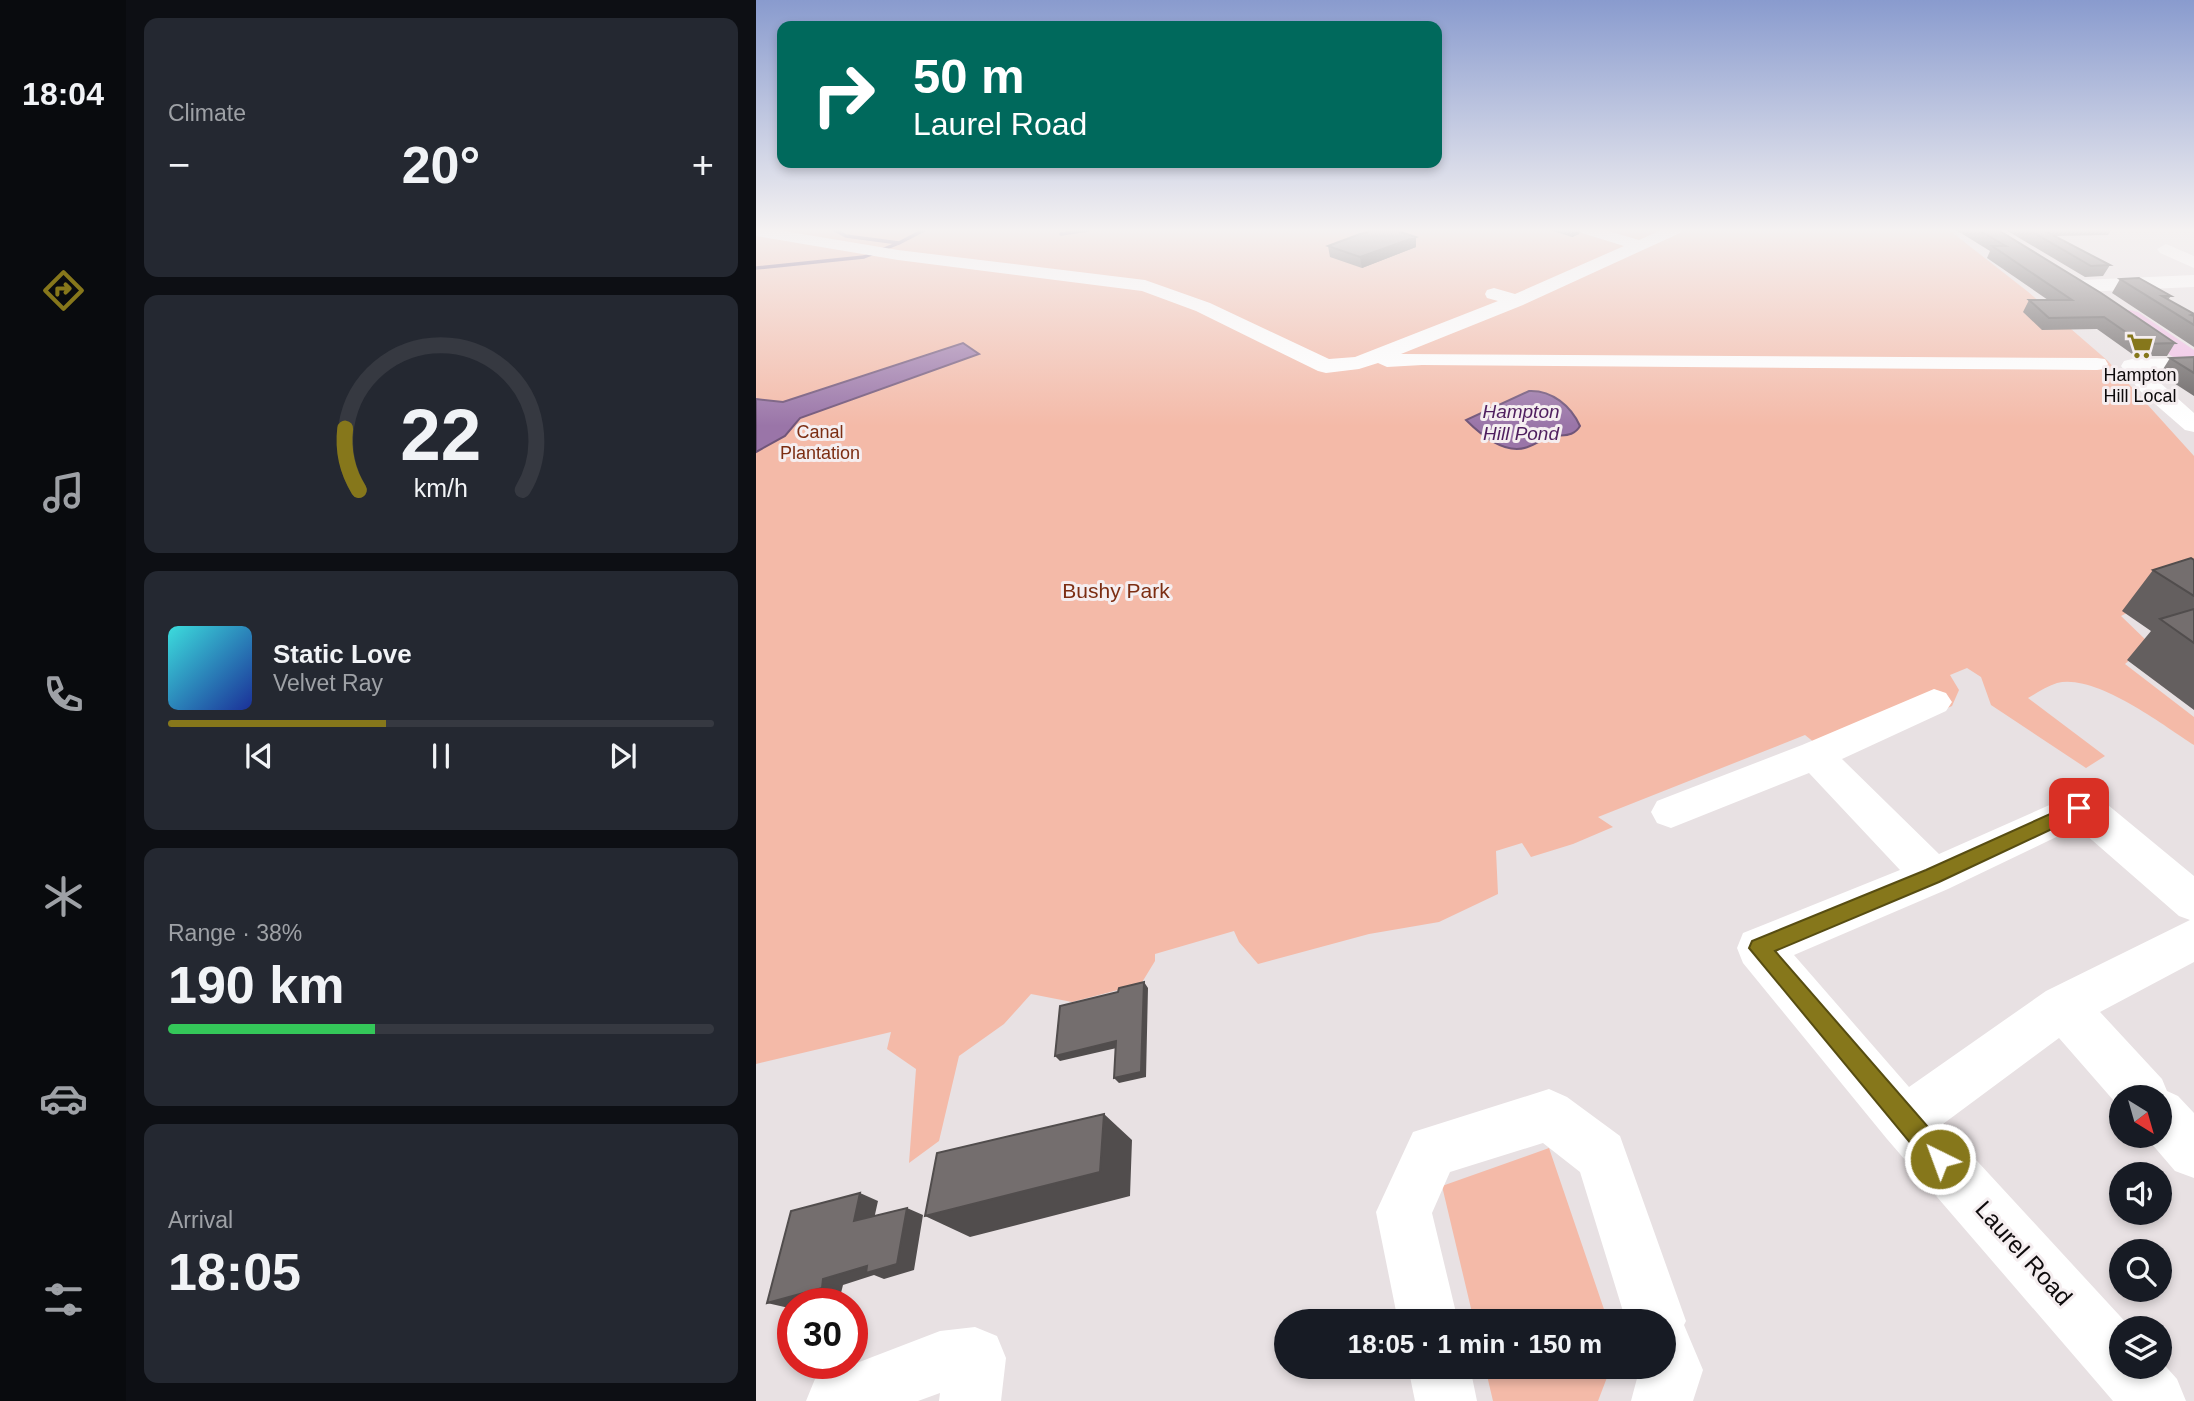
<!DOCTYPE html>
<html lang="en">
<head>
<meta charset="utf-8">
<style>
  body { margin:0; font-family:Arial,sans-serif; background:#242831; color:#f1f3f6; height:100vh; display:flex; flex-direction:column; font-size:26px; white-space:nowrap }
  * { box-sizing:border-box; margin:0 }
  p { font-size:23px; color:#9ea1a6 }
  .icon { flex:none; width:38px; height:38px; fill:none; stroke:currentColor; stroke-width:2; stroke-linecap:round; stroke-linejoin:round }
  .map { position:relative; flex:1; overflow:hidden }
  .drawer { display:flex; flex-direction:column; gap:18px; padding:18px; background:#0d0f14; width:630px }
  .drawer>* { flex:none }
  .hud { position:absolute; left:21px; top:21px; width:665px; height:147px; border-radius:14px; box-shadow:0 4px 10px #0003; background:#00695c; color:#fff; overflow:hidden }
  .needle { width:46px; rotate:143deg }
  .controls { position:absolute; left:1353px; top:1085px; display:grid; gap:14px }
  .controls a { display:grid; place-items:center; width:63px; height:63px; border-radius:50%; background:#171b24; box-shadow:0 4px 10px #0003; font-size:35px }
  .speed { position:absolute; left:21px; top:1288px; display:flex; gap:14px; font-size:35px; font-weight:700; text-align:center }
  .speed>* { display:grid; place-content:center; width:91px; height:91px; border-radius:50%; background:#171b24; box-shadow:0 4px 10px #0003; line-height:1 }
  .speed .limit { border:10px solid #d22; background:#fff; color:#111 }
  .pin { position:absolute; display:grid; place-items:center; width:60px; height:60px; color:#fff; margin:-30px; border-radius:14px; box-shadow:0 4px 10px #0006 }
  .me { position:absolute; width:77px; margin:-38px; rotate:318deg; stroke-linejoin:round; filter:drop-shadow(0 0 5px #0008) }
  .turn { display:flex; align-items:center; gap:24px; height:147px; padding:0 21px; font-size:32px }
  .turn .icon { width:91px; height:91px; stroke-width:2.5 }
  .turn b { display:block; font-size:49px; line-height:60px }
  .big { font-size:52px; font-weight:700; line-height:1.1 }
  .drawer .tile { flex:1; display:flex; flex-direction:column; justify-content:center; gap:10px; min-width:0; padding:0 24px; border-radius:14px; background:#242831 }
  .drawer .dial { align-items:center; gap:0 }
  .dial svg { height:182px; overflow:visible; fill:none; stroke:#363941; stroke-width:7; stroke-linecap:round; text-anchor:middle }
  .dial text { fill:#f1f3f6; stroke:none }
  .song { display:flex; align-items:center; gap:21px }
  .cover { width:84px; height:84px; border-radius:10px; background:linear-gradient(135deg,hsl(180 70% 55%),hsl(230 70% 35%)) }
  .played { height:7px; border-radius:4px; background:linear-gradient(90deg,#86771b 40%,#363941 40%) }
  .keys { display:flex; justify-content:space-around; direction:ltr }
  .heat { display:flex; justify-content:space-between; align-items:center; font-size:38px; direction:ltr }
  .charge { height:10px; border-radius:5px; background:linear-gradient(90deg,#34c759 38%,#363941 0) }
  .trip { position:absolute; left:518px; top:1309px; width:402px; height:70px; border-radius:35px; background:#171b24; box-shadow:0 4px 10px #0003; font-weight:700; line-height:70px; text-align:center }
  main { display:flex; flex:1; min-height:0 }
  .menu { display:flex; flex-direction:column; width:126px; justify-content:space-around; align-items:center; background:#090b0e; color:#9ea1a6 }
  .menu .icon { width:49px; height:49px }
  .menu .on { color:#86771b }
  .menu b { font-size:32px; color:#f1f3f6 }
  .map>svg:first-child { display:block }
  .green { fill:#f4baa8 }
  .water { fill:#9a75a8; stroke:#705579; stroke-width:2 }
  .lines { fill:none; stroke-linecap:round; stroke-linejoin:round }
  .stream { stroke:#705579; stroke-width:3.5 }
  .minor { fill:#fff; fill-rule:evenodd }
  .major { fill:#f2bce5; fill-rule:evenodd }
  .wall { fill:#645f5f }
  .shaded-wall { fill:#514d4d }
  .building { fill:#746e6e; stroke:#514d4d; stroke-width:2 }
  .route { fill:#86771b; stroke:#574d12; stroke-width:2 }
  .labels { text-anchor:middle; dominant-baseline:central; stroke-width:6; stroke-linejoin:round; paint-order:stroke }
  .far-poi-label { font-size:18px; fill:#0e0b0c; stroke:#f5eef0 }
  .far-park-label { font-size:18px; fill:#7c2e13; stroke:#f5eef0 }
  .far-water-label { font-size:19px; font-style:italic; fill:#4f1f5f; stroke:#f5eef0 }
  .park-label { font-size:21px; fill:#7c2e13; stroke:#f5eef0 }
  .near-street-label { font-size:24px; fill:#0e0b0c; stroke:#f5eef0 }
</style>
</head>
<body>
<main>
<nav class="menu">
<b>18:04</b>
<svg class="icon on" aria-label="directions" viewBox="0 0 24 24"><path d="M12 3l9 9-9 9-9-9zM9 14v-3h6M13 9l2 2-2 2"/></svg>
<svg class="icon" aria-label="music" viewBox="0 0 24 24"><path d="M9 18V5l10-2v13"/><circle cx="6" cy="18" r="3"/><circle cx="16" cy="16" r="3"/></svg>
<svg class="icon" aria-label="phone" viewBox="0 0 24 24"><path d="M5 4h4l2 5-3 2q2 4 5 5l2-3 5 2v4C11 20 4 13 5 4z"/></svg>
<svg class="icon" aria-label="climate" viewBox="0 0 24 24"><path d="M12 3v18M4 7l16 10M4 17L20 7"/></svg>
<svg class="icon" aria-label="car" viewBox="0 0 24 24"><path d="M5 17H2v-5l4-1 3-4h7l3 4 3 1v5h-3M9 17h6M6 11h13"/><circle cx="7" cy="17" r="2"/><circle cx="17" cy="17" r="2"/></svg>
<svg class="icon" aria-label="filters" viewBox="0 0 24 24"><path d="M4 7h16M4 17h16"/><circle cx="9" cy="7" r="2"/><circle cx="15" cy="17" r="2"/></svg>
</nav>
<section class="drawer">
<div class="tile"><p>Climate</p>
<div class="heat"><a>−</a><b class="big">20°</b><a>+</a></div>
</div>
<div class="tile dial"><svg viewBox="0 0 100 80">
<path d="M14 69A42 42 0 1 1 86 69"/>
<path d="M14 69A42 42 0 0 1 8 42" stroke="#86771b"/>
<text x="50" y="56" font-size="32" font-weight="700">22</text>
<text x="50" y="72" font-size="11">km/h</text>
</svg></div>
<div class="tile">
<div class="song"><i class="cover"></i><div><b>Static Love</b><p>Velvet Ray</p></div></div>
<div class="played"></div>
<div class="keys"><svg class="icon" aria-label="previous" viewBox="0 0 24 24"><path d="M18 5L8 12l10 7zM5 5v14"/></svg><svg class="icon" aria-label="pause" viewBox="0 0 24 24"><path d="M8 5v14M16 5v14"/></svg><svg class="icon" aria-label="next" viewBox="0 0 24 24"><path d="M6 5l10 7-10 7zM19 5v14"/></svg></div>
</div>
<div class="tile"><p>Range · 38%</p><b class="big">190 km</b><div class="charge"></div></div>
<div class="tile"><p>Arrival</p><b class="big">18:05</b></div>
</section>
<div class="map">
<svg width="1438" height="1401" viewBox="0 0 1438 1401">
  <rect width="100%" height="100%" fill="#e8e1e3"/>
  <path class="green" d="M0 230H1193L1271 291 1352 361 1438 456V590H1416L1365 616 1393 643 1369 664 1438 717V745C1407 725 1339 673 1301 683 1291 686 1281 693 1272 698L1349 756 1330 768 1235 705 1225 677 1211 668 1194 675 1203 690 1196 706 1154 724 1059 743 1049 735 842 817 857 827 817 844 775 857 766 843 740 851 742 894 683 922 613 934 502 964 483 942 478 931 399 954V961L385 984 316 1002 275 994 248 1024 203 1056 183 1141 153 1163 160 1069 131 1049 135 1032 0 1064Z
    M793 1148 852 1321H718L686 1186Z
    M729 1367H855L842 1401H737Z"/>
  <path class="water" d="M207 343 223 354 44 418 29 436 0 452V399L27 402Z
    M773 391C796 390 815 406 824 426 817 438 806 434 795 437 787 439 781 443 774 446 751 457 725 435 710 420Z"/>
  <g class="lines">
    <path class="stream" d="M305 234 332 230
      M143 243 168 230
      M0 268 108 257 143 243 90 236 79 230"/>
    <path class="minor" d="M0 230H22L142 250 389 280 454 303 573 359 599 357 742 301 731 298 729 294 731 290 738 288 759 294 868 246 826 233 824 230H849L883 240 905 230H926L924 233 767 305 645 354 1341 358 1349 359 1352 364 1349 369 1341 370 666 365 631 367 622 363 603 369 570 373 562 371 440 311 386 291 142 260 0 236Z
      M1410 244 1438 256V268L1404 253 1401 249Z
      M1438 275V287L1326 292 1317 286 1326 280Z
      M1438 358V370L1392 372 1438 413V432L1429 430 1383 390 1365 366 1368 361 1376 359Z
      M1178 689 1190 693 1196 702 1190 711 1086 759 1183 854 1323 792 1352 805 1438 876V962L1344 1012 1406 1079 1411 1091 1422 1096 1438 1113V1178L1419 1171 1389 1136H1404V1097H1365V1109L1303 1038 1187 1124 1375 1328H1365V1367H1404V1360L1421 1379 1430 1401H1357L1131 1139 987 963 981 948 987 933 1144 870 1053 773 915 828 901 823 895 812 901 801 1046 745ZM1321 827 1423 916 1434 920 1290 991 1153 1087 1038 955 1192 889Z
      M793 1089 811 1097 864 1136 930 1321 928 1325 947 1370 937 1401H875L884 1367H908V1321H870L824 1172 787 1143 694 1172 676 1213 702 1321H642L620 1212 657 1132Z
      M219 1327 241 1336 250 1358 245 1401H183L184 1393 162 1401H50L59 1379 184 1331Z
      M652 1367H714L721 1401H659Z"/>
    <path class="major" d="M1374 310 1382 312 1438 350V368L1430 366 1366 322 1363 317 1366 312Z"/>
  </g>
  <path class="wall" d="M794 230H824L823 234 816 237Z
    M1200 230H1242L1419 343 1411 356H1379L1341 329 1286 330 1267 312 1273 300H1292L1231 258 1234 251Z
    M1250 230H1355L1352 235 1299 236 1354 265 1347 276 1329 277Z
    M660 237V247L606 268 574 257 572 246Z
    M1364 279 1415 296 1412 300 1438 314V347L1356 293Z
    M1438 357V396L1404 374 1414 358Z
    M1438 560V710L1371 660 1395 631 1366 611 1397 570Z"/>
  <path class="shaded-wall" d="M816 230H824L823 234 816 237Z
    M660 237V247L606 268 604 257Z
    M388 982 392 988 390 1077 363 1083 358 1078Z
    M360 1041 365 1047 304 1061 299 1056Z
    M348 1114 376 1140 374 1196 214 1237 169 1216Z
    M104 1193 122 1201 116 1228 98 1221Z
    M151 1208 167 1215 158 1270 128 1279 118 1275 87 1285 85 1293 49 1304H37V1307L33 1308 11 1303 67 1279 111 1266Z"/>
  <path class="building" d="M619 230H639L660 237 604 257 572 246 604 234Z
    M1222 230H1242L1345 293 1419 343 1387 344 1348 317 1293 318 1273 300H1316L1236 246H1250Z
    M1273 230H1287L1354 265 1335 266Z
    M1383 278 1415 296H1406L1438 314 1435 315 1438 316V325L1364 279Z
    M1438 357V373L1414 358Z
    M1435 558 1438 560V596L1397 570Z
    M1438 609V643L1404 619Z
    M388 982 385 1072 358 1078 360 1041 299 1056 304 1006 362 992 363 988Z
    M348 1114 344 1172 169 1216 181 1153Z
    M104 1193 98 1221 151 1208 141 1264 110 1273 111 1266 67 1279 66 1288 11 1303 35 1211Z"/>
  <linearGradient id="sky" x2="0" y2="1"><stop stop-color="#899bce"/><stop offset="0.54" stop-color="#f5f2f2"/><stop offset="1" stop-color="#f5f2f2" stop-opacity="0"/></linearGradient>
  <rect width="1438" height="426" fill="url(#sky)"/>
  <path class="route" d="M1323 801 1330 803 1332 808 1330 813 1183 882 1019 951 1192 1150 1196 1159 1192 1168 1184 1171 1175 1168 993 948 996 941 1170 870Z"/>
  <defs>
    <g id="supermarket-bare" transform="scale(2.1)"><path d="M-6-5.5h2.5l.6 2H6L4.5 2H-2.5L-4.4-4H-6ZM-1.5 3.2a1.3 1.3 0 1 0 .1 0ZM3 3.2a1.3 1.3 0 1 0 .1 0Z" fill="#86771b" stroke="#f5eef0" stroke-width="2.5" paint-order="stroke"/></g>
  </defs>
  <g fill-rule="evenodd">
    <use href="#supermarket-bare" x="1384" y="346"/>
  </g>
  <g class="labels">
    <g class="far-poi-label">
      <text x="1384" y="375">Hampton<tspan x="1384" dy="21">Hill Local</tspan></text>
    </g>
    <g class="far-park-label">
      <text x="64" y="432">Canal<tspan x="64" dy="21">Plantation</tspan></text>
    </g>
    <g class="far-water-label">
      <text x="765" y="411">Hampton<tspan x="765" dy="22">Hill Pond</tspan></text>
    </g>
    <g class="park-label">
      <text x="360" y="590">Bushy Park</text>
    </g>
    <g class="near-street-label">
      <text transform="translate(1268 1253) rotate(48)">Laurel Road</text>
    </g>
  </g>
</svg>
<div class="controls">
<a><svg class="needle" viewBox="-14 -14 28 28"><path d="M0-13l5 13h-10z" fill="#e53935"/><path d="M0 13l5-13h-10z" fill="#9ea1a6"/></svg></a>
<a><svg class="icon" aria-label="sound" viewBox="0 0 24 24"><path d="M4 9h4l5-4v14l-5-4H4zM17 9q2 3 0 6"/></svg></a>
<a><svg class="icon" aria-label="search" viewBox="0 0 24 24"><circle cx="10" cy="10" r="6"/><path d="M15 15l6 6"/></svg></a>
<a><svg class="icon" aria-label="layers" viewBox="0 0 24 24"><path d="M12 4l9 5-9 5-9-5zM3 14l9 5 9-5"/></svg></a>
</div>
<div class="speed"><div class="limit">30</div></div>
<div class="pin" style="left:1323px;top:808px;background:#d93025"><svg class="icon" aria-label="arrive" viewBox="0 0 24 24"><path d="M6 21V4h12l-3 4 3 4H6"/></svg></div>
<svg class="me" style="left:1184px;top:1159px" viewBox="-20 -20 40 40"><circle r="17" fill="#86771b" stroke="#fff" stroke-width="3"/><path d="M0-11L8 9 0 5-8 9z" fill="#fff"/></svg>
<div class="trip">18:05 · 1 min · 150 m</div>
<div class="hud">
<div class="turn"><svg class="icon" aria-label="right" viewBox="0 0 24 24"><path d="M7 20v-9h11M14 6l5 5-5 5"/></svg><div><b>50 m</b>Laurel Road</div></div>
</div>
</div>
</main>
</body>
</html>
